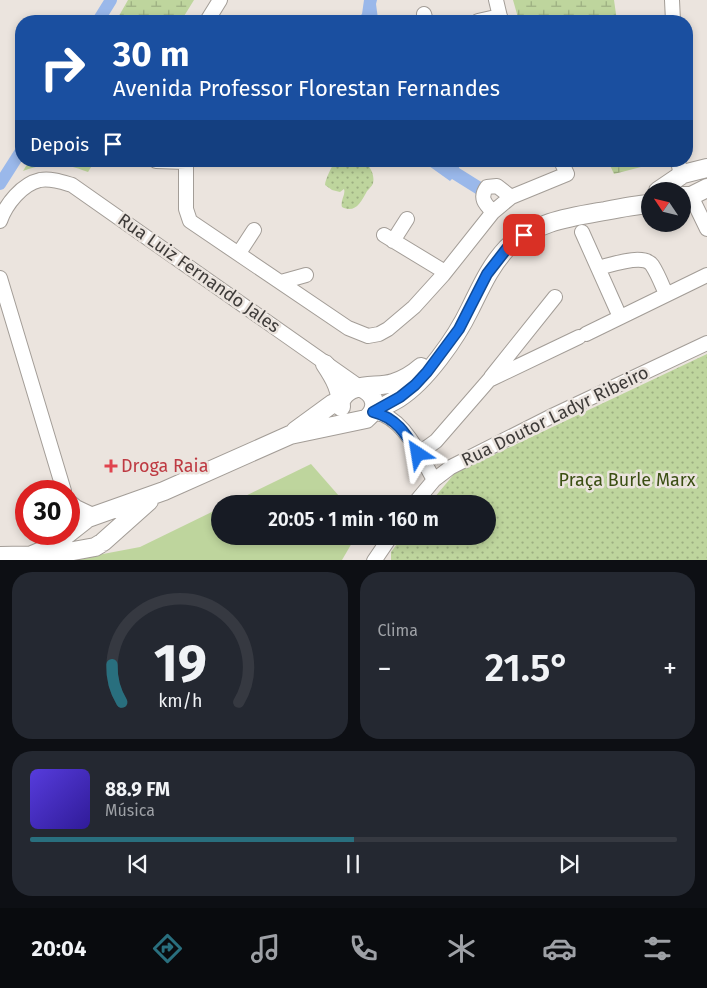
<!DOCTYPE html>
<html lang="pt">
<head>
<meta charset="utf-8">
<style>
  body { margin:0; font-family:"Fira Sans",sans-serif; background:#242831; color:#f1f3f6; height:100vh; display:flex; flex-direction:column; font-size:19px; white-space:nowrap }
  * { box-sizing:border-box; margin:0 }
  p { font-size:16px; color:#9ea1a6 }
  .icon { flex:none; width:28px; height:28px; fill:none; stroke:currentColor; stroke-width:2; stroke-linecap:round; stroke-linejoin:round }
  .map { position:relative; height:560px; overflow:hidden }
  .details { display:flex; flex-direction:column; gap:12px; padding:12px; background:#0d0f14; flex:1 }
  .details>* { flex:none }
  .banner { position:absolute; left:15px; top:15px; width:678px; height:152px; border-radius:20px; box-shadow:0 2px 8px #0003; background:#1a4fa0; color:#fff; overflow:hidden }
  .needle { width:32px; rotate:305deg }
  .fabs { position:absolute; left:641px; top:182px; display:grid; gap:10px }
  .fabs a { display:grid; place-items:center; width:50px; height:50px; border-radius:50%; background:#171b24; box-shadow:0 2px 8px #0003; font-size:25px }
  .speed { position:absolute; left:15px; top:480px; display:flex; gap:10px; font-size:25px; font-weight:700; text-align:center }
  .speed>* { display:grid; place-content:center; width:65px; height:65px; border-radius:50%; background:#171b24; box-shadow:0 2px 8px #0003; line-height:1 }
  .speed .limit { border:8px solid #d22; background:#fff; color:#111 }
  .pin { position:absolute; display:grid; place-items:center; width:42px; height:42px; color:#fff; margin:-21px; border-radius:10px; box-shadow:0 2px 8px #0006 }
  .me { position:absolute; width:55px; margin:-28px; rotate:327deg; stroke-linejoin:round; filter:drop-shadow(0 0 4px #0008) }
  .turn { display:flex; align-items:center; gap:18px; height:105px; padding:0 15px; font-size:22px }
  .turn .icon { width:65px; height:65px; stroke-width:2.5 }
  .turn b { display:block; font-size:35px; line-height:42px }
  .then { display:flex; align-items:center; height:48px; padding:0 15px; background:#0003; gap:10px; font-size:19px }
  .big { font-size:38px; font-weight:600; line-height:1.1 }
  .details .card { flex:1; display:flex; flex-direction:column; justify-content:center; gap:8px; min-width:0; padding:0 18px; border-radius:20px; background:#242831 }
  .details .dial { align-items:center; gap:0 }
  .dial svg { height:130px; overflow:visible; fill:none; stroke:#363941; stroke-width:7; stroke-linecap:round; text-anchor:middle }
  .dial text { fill:#f1f3f6; stroke:none }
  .song { display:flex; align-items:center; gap:15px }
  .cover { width:60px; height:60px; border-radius:8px; background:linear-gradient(135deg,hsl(250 70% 55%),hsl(250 70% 35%)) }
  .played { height:5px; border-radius:2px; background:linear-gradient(90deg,#296f7e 50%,#363941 50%) }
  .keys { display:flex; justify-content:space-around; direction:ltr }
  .heat { display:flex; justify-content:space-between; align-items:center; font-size:28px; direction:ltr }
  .details .tiles { flex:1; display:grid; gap:12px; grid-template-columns:1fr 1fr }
  .card:last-child { grid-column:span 2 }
  .trip { position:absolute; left:211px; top:495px; width:285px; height:50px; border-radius:25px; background:#171b24; box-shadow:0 2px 8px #0003; font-weight:600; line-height:50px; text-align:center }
  .tabs { display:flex; height:80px; justify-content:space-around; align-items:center; background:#090b0e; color:#9ea1a6 }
  .tabs .icon { width:35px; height:35px }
  .tabs .on { color:#296f7e }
  .tabs b { font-size:22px; color:#f1f3f6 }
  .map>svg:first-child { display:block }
  .green { fill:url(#green-dots) }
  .wetland { fill:url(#wetland-marsh) }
  .pitch { fill:#bed59d }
  .water { fill:#9ab8ea }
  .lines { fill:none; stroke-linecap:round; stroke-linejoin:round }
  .canal { stroke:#9ab8ea; stroke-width:12 }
  .minor-casing { stroke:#a39d97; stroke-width:16 }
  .tertiary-casing { stroke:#a39d97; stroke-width:20 }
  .minor { stroke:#fff; stroke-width:14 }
  .tertiary { stroke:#fff; stroke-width:18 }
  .route-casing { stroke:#114b97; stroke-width:12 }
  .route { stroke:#1a73e8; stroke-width:9 }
  .health-dot { fill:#e0444e; stroke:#ebe4de; stroke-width:2 }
  .labels { text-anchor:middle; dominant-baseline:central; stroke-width:5; stroke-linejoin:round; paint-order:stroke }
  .street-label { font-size:18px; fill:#3e3b39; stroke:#ebe4de }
  .health-label { font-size:18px; fill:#be3a42; stroke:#ebe4de; text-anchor:start }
  .park-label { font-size:18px; fill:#3b4f13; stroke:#ebe4de }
</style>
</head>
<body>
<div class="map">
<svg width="707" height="561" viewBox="0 0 707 561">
  <defs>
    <pattern id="green-dots" width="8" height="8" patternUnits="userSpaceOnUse" patternTransform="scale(1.25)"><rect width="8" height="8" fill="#bed59d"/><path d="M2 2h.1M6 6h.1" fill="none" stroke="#9cae81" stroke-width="1.8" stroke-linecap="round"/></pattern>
    <pattern id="wetland-marsh" width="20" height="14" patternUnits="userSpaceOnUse" patternTransform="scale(1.25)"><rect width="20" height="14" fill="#bed59d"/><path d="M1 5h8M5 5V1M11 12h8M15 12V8" fill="none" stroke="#9cae81"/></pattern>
  </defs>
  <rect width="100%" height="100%" fill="#ebe4de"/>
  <path class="green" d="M335 161H364C370 166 375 175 373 183 372 187 368 189 366 193 361 202 355 214 342 207 340 200 346 195 344 189L340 192 332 190 325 185C325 180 332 166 335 161Z
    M707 354V560L391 561V552L403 536H488V504H429L455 473Z"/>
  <path class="wetland" d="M128 0H194L181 21H116Z
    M513 0H614L617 21H519Z
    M29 161H95L88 172C61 162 51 161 23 171Z
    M608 161H641V167L614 174Z"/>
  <path class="pitch" d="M311 464 346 504H229Z
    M220 508V536H356L342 560 66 561 140 547Z"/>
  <path class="water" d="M364 0H377L376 4 378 19 380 21H355L362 14Z
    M422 161H452L459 166V168L483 183 476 194 452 179 450 181Z"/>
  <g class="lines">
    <path class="canal" d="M98 21 111 0
      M0 184 21 151"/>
    <g class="minor-casing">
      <path id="minor" d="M496 0 501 21
        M672 0 673 21
        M424 14 426 21
        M207 21 220 0
        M478 21 500 16
        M156 161 186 162
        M186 161V209L190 221 348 328 368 336 379 334 388 329 414 307 443 275 493 212 511 197 567 174 561 161
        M678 161 681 176
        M691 196 707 229
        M493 212C485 204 479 198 487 187L497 186 511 197
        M0 221C6 204 22 184 40 180 51 178 62 182 72 185L361 388
        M582 232 620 317
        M384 235 445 272
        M393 241 407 219
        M239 253 254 230
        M598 268C611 265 643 253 652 265 658 274 662 285 666 294
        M0 278 64 491
        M281 282 306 275
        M586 334 707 275
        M491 377 555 297
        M373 412C376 413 381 414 384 415 406 424 423 460 434 480
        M418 454 436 441 489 380 579 337
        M70 502 76 507 95 516
        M414 504 434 480 451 467 554 415 707 343
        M374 561 391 536"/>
    </g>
    <g class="tertiary-casing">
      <path id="tertiary" d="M658 191 683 174 707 168
        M682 196H691L707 188
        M325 364C335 379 341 390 341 407
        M342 399C350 382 377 388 393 383 403 380 413 374 421 367
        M373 412C381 407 391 403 399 398 426 381 456 338 470 309 481 287 490 266 507 248 533 222 571 217 605 211 620 208 635 205 650 204
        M295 431 332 404 342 399
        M103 542 149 501
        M32 555 51 547 88 518 164 491 290 435 366 419C379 409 376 394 361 388
        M0 556 51 555 95 547 100 544"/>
    </g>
    <use href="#minor" class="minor"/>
    <use href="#tertiary" class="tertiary"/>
  </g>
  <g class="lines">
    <g class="route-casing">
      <path id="route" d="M418 454C406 434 397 418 373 412L400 397 415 385 427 372 459 329 487 274 508 247 524 235"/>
    </g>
    <use href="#route" class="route"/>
  </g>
  <path class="health-dot" d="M108.5 458.5h5v5h5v5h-5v5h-5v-5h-5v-5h5z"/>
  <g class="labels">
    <g class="street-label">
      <text transform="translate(199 273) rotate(35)">Rua Luiz Fernando Jales</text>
      <text transform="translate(555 416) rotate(-26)">Rua Doutor Ladyr Ribeiro</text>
    </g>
    <g class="health-label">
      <text x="121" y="466">Droga Raia</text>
    </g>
    <g class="park-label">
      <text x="627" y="480">Praça Burle Marx</text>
    </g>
  </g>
</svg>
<div class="fabs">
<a><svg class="needle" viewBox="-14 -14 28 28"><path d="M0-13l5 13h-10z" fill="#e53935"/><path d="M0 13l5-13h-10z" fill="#9ea1a6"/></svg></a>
</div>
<div class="speed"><div class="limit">30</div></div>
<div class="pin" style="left:524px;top:235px;background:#d93025"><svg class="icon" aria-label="arrive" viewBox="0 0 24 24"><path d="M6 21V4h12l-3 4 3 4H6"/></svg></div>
<svg class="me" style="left:418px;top:454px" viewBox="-20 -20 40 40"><path d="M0-17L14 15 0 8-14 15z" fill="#1a73e8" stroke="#fff" stroke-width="4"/></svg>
<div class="trip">20:05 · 1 min · 160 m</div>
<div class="banner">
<div class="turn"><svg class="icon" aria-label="right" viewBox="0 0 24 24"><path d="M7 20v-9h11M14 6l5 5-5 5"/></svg><div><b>30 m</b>Avenida Professor Florestan Fernandes</div></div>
<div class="then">Depois<svg class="icon" aria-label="arrive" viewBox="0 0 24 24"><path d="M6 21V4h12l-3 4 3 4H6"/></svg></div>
</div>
</div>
<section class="details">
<div class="tiles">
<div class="card dial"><svg viewBox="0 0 100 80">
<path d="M14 69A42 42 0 1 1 86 69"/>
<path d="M14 69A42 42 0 0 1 8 46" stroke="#296f7e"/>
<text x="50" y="56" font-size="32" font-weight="700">19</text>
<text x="50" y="72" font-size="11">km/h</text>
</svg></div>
<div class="card"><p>Clima</p>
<div class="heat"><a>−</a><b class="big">21.5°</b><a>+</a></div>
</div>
<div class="card">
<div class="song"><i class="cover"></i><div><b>88.9 FM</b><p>Música</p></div></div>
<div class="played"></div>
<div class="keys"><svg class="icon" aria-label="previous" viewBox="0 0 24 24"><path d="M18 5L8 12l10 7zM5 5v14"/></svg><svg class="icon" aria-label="pause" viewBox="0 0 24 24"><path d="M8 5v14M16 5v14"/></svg><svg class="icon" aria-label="next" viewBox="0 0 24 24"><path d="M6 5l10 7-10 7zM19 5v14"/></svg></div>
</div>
</div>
</section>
<nav class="tabs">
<b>20:04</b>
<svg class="icon on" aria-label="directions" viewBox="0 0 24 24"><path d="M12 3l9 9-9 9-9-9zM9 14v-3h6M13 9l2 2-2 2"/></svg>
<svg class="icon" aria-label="music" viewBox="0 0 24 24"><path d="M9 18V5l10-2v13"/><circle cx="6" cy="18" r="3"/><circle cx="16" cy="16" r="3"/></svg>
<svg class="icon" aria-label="phone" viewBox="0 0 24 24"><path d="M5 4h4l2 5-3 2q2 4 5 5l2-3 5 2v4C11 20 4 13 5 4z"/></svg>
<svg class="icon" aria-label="climate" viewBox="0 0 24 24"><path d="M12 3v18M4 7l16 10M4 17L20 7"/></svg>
<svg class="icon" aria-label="car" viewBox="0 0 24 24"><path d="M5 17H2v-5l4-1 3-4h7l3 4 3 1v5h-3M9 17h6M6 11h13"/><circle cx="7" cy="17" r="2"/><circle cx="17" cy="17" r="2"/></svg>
<svg class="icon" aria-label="filters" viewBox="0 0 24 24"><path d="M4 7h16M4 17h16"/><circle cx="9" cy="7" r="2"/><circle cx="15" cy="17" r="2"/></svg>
</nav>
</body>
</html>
